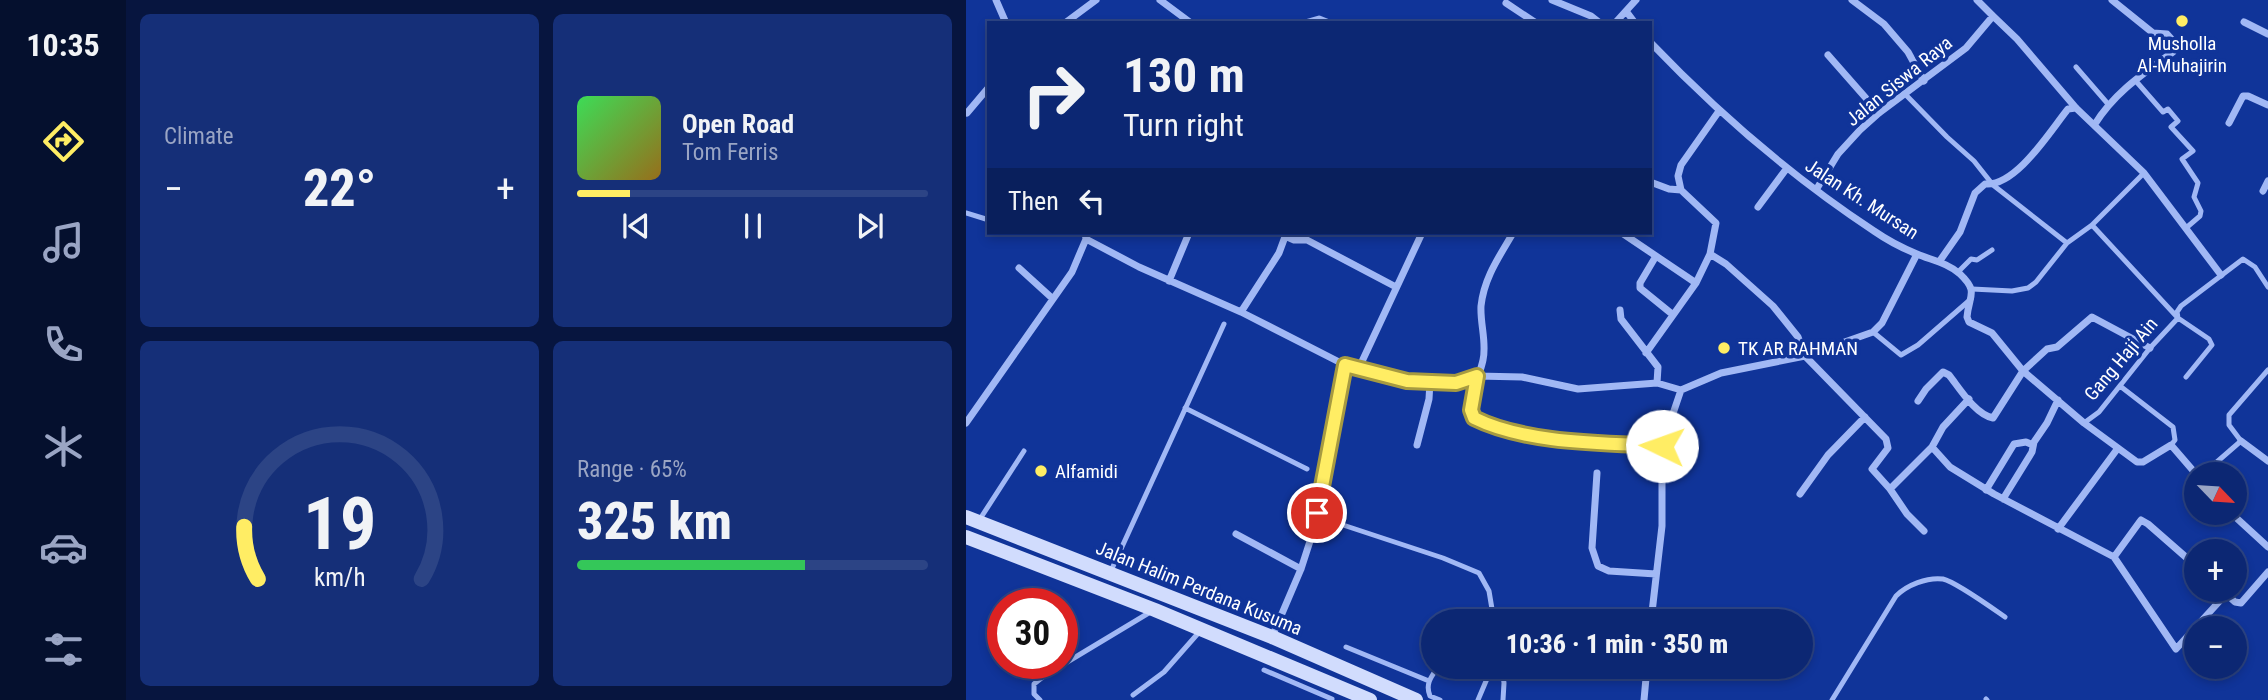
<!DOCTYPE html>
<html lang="en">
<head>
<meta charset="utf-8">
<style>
  body { margin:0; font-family:"Roboto Condensed",sans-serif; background:#152f78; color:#f1f3f6; height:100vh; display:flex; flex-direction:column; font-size:26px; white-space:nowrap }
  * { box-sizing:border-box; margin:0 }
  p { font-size:23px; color:#9aa5c4 }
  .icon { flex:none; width:38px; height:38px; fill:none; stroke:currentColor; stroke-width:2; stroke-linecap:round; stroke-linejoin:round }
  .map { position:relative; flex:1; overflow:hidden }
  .side { display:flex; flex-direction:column; gap:14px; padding:14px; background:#07153f; width:840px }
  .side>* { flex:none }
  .guide { position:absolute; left:21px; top:21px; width:665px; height:214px; border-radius:0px; box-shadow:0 4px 10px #0003,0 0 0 2px #2c4485; background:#0c2773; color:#f1f3f6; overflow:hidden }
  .needle { width:46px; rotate:115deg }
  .fabs { position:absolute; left:1218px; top:462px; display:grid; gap:14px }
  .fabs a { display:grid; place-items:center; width:63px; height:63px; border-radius:50%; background:#0c2773; box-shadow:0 4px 10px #0003,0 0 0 2px #2c4485; font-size:35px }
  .speed { position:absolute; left:21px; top:588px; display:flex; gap:14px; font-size:35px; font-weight:700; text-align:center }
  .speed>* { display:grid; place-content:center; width:91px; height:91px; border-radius:50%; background:#0c2773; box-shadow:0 4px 10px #0003,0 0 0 2px #2c4485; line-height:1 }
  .speed .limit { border:10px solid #d22; background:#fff; color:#111 }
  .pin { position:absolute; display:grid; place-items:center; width:60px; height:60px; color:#fff; margin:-30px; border:4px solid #fff; border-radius:50%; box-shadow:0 2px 7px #0007 }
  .me { position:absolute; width:77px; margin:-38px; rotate:273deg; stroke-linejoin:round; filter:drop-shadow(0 0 5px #0008) }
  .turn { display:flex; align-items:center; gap:24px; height:147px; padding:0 21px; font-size:32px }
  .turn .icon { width:91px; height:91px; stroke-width:2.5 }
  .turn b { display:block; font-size:49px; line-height:60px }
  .then { display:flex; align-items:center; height:66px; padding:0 21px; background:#0003; gap:14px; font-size:26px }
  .big { font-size:52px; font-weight:800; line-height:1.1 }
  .side .widget { flex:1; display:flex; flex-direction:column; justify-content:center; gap:10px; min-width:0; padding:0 24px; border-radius:10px; background:#152f78 }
  .side .dial { align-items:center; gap:0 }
  .dial svg { height:182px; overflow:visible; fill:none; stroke:#2c4485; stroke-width:7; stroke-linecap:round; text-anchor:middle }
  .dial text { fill:#f1f3f6; stroke:none }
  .song { display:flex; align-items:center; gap:21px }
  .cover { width:84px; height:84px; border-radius:10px; background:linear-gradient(135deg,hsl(130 70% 55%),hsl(40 70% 35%)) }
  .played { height:7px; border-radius:4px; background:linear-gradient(90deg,#ffed64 15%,#2c4485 15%) }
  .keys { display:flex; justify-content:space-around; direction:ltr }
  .heat { display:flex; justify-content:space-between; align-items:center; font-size:38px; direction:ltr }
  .charge { height:10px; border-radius:5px; background:linear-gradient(90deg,#34c759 65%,#2c4485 0) }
  .side .tiles { flex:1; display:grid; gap:14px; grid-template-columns:repeat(2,1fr) }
  .trip { position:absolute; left:455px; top:609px; width:392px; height:70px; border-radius:35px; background:#0c2773; box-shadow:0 4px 10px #0003,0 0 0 2px #2c4485; font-weight:800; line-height:70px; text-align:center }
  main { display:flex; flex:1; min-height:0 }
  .tabs { display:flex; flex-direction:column; width:126px; justify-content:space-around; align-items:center; background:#05102e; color:#9aa5c4 }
  .tabs .icon { width:49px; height:49px }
  .tabs .current { color:#ffed64 }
  .tabs b { font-size:32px; color:#f1f3f6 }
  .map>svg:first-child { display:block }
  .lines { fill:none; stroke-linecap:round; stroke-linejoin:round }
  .service { stroke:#a1b8f5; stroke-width:5 }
  .minor { stroke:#a1b8f5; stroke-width:7 }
  .secondary { stroke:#d1dcfd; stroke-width:14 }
  .route-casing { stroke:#a69a41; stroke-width:18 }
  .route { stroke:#ffed64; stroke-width:12 }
  .poi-dot { fill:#ffed64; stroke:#103499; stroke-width:2.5 }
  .labels { text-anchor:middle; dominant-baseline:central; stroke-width:7; stroke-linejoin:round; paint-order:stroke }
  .poi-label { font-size:19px; fill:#fff; stroke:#103499; text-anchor:start }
  .street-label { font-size:19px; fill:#fff; stroke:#103499 }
</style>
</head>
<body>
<main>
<nav class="tabs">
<b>10:35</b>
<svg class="icon current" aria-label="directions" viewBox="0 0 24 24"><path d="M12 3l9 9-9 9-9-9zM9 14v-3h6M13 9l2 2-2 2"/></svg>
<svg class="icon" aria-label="music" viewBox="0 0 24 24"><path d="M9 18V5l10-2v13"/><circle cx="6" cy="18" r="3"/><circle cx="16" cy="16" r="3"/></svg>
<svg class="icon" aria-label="phone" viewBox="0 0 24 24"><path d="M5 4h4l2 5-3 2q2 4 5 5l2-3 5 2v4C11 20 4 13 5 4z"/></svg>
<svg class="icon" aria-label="climate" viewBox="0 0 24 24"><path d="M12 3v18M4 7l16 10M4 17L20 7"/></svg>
<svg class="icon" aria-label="car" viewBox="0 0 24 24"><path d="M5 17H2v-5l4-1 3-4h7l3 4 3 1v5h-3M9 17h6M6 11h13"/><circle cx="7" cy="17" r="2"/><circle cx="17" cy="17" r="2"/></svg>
<svg class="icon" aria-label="filters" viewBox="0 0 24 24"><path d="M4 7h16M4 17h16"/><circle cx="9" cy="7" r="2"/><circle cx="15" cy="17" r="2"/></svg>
</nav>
<section class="side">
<div class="tiles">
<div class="widget"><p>Climate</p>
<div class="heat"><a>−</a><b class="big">22°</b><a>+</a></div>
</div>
<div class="widget">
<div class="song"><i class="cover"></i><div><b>Open Road</b><p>Tom Ferris</p></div></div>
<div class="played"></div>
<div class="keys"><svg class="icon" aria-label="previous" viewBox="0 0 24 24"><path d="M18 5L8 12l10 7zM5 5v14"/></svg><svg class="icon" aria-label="pause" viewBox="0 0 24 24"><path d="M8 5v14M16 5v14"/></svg><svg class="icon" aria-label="next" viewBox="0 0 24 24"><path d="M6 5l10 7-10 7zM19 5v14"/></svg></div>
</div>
<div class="widget dial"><svg viewBox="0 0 100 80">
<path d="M14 69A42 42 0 1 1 86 69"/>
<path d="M14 69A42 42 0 0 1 8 46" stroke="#ffed64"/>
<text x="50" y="56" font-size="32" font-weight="700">19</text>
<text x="50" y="72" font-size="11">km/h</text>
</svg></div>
<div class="widget"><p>Range · 65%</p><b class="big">325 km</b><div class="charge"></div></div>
</div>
</section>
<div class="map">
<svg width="1302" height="700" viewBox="0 0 1302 700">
  <rect width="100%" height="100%" fill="#103499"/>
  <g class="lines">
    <path class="service" d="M1110 67 1142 104
      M1169 80 1197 112 1202 109 1212 121 1205 127 1227 151 1216 159 1232 183 1228 197 1235 211 1234 216 1220 228
      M939 94 981 137 1008 161 1027 185 1101 243
      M0 213 23 220
      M1126 225 1212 318 1243 339 1246 345 1220 377
      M992 272 1005 259 1011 260 1026 250
      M1006 289 1046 291 1062 288 1070 282 1101 243 1126 225 1178 173
      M907 332 935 355 952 345 1005 299
      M1154 386 1207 427 1209 440 1205 445
      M219 408 341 469
      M1118 423 1133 412 1184 348 1212 318 1211 312 1215 306 1277 259 1289 267 1302 287
      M1237 474 1275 441 1263 425V415L1302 370
      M1230 491 1227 497 1230 500
      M14 519 58 451
      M374 524 477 558 513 573 523 591 528 621
      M144 573 258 324
      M380 647 463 681
      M472 667C465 677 459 684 464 696L474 700
      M536 667 538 683 537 700
      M298 670 366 699
      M167 695 198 672 235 630
      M1020 699 1021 700
      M74 700 68 694V684L78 676 186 611
      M512 700 523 674
      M866 700 930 596C941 585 961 577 977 579 990 582 1026 608 1039 617"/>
    <path class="minor" d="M30 0 40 23
      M194 0 225 23
      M586 0 625 16 634 23
      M886 0 918 24 942 52 958 81
      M540 3 570 23
      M660 11 669 23
      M1027 16 1051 39 1110 108 1178 173 1255 275
      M1278 22 1302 34
      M99 23 130 0
      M339 23 353 19 363 23
      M649 23 670 0
      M684 42C752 113 826 177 908 231 921 240 936 248 951 254 965 260 982 263 994 274 1013 292 1003 295 1001 317L1003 322 1026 333 1057 371 1118 423 1171 462H1177L1205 445 1230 474
      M862 55 913 113
      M1 113 23 87
      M1263 123 1277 96H1282L1302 105
      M1129 124C1149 92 1177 74 1207 52L1209 43 1201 34 1187 33 1146 0
      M715 190 712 176 715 165 753 111
      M850 190 872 154 894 130 913 113 1000 48 1027 16 1011 0
      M1297 191 1302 181
      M792 207 821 168
      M547 233C533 257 518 278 515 306 514 324 521 343 517 360 513 379 501 399 508 418 559 444 639 443 696 446
      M656 233 730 283
      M319 236 328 240H341L430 287
      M120 239 173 267 275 312 379 365 441 381 490 383 511 376 556 377 612 389 691 383 715 390 755 373 839 356 907 332 916 323 951 254
      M744 254 760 264 807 306 832 337 839 356 920 439 922 448 906 469 924 489 966 447 984 467 1028 494 1148 557
      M690 256 674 283V288L706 314
      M973 262 994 232 1009 193 1019 184C1050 187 1084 131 1102 109L1110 108
      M53 268 87 299
      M203 281 223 233
      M654 310 655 319 692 367 691 383
      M275 312 313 253 320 234
      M680 353 730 283 744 254 750 223 715 190 703 189 687 183 684 185
      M392 370 456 233
      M952 401 960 389 977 372 983 375C994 389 1009 414 1027 418L1057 371 1081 349 1091 347 1126 317 1184 348
      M0 423 106 272 120 239 119 233
      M1275 441 1302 461
      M451 445 463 399 464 382
      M966 447 977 427 1003 399
      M631 473 626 548 632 566 643 571 690 574
      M924 489 941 514 958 531
      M1020 490 1048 444 1060 442 1067 445
      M834 494 862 455 899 417
      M1037 499 1066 452 1068 442 1081 423 1092 400
      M1265 513 1302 547
      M1092 529 1152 448
      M270 534 335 569
      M1230 566 1182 524 1175 520 1148 557 1210 649 1260 594
      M1256 590 1269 602 1275 603 1302 572
      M685 621 696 526V446L715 390
      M306 637 335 569 346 535 379 365
      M678 700 681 667"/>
    <path class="secondary" d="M0 517 306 637 450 700
      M0 537 189 610 404 700"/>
  </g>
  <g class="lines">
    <g class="route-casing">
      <path id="route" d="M351 513 379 365 441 381 490 383 511 376 505 410 508 418C560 444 638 443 696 446"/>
    </g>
    <use href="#route" class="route"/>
  </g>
  <g class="poi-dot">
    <circle cx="1216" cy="21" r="7"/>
    <circle cx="758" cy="348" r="7"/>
    <circle cx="75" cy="471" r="7"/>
  </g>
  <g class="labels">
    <g class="poi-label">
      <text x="1216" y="43" text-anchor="middle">Musholla<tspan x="1216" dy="22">Al-Muhajirin</tspan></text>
      <text x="772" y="348">TK AR RAHMAN</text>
      <text x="89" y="471">Alfamidi</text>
    </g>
    <g class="street-label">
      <text transform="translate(933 81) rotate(-39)">Jalan Siswa Raya</text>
      <text transform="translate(896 199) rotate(33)">Jalan Kh. Mursan</text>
      <text transform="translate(1155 359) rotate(-50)">Gang Haji Ain</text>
      <text transform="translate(233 588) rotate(22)">Jalan Halim Perdana Kusuma</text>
    </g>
  </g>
</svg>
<div class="fabs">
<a><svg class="needle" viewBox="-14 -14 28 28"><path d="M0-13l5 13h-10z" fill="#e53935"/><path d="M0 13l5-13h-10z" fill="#9aa5c4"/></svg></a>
<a>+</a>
<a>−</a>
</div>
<div class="speed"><div class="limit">30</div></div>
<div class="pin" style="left:351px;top:513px;background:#d93025"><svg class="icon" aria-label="arrive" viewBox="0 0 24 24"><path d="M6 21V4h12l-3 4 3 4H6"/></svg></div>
<svg class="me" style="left:696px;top:446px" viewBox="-20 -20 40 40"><circle r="19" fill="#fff"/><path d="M0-13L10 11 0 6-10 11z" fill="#ffed64"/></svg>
<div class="trip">10:36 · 1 min · 350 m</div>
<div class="guide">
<div class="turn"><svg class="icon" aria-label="right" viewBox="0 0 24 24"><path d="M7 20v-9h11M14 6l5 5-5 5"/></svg><div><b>130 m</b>Turn right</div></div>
<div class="then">Then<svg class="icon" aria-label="left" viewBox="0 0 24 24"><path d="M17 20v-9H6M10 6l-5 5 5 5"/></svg></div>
</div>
</div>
</main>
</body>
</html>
